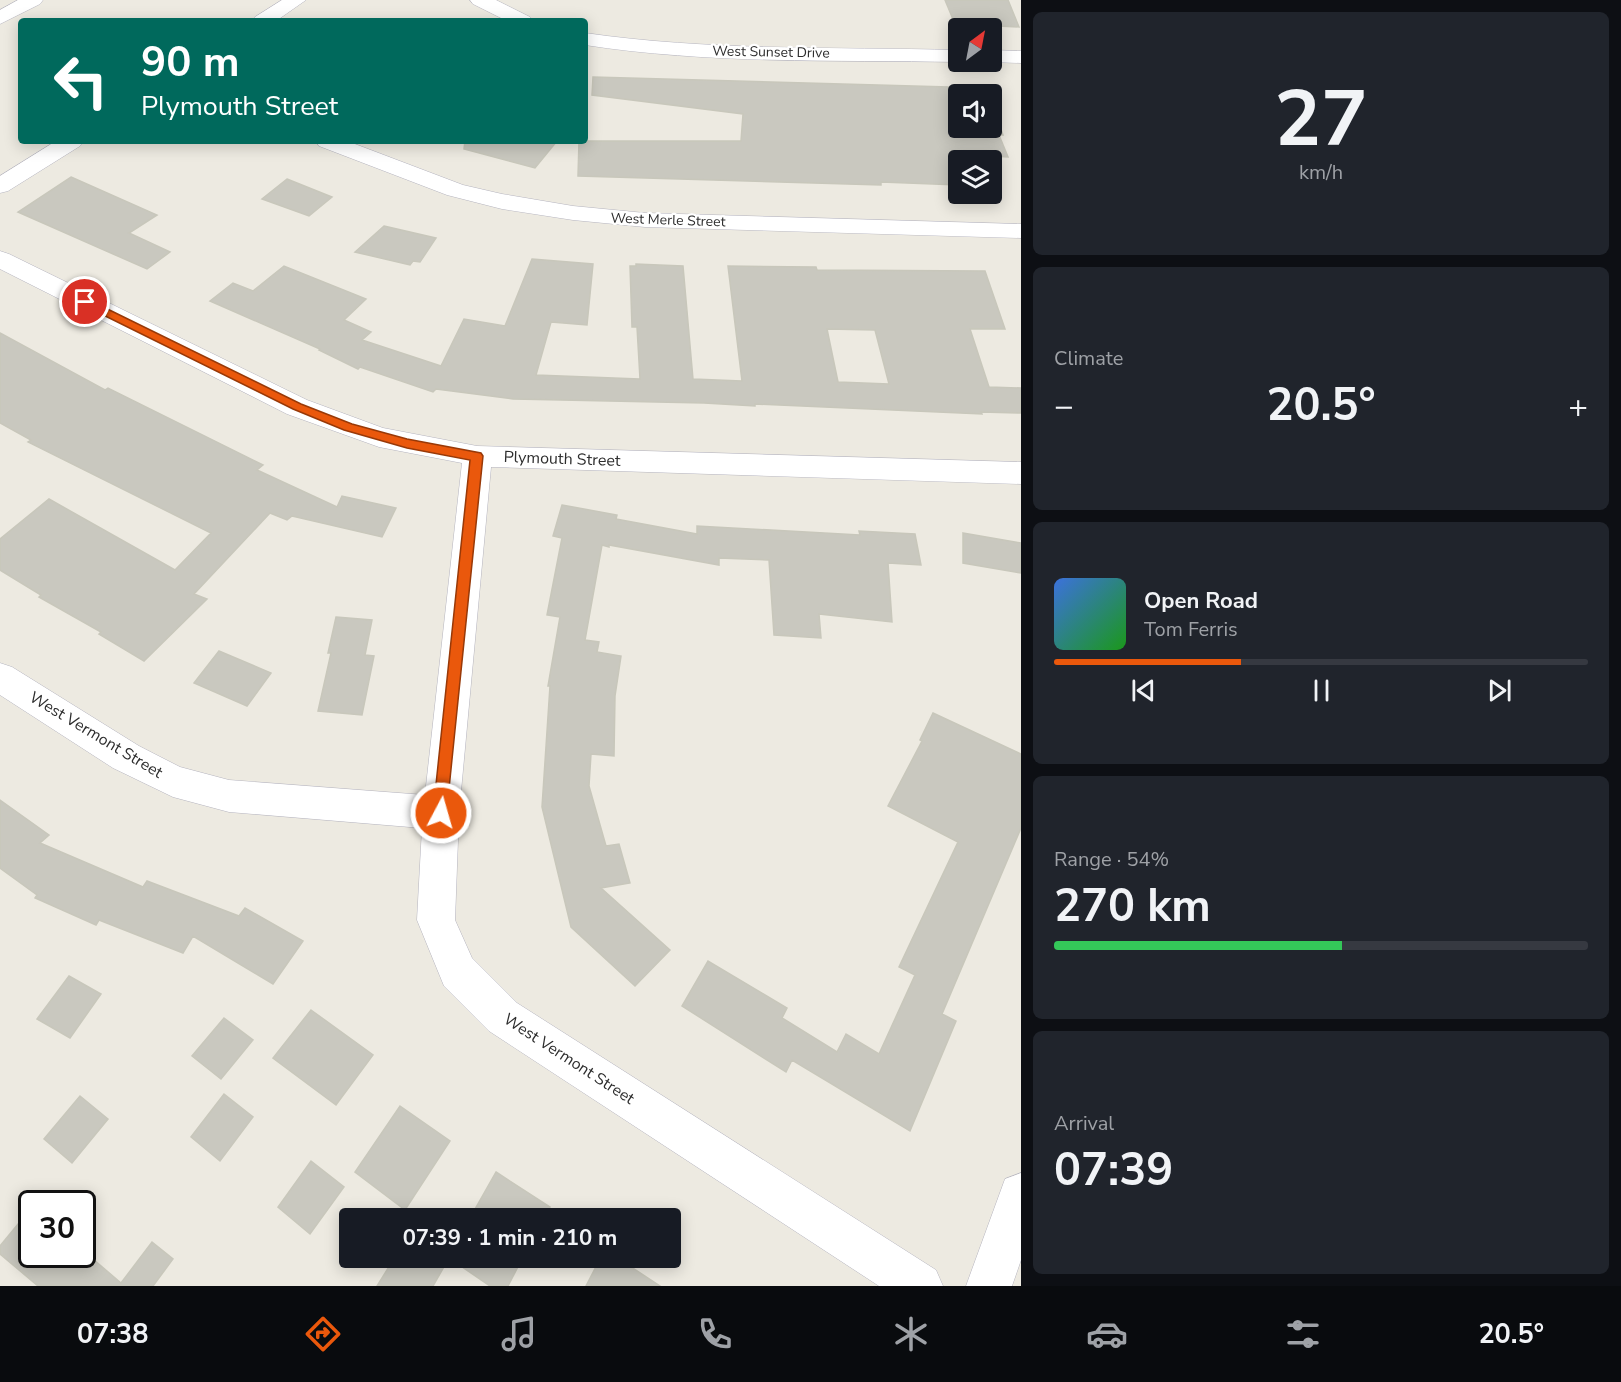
<!DOCTYPE html>
<html lang="en">
<head>
<meta charset="utf-8">
<style>
  body { margin:0; font-family:"Nunito Sans",sans-serif; background:#20242c; color:#f1f3f6; height:100vh; display:flex; flex-direction:column; font-size:22px; white-space:nowrap }
  * { box-sizing:border-box; margin:0 }
  p { font-size:20px; color:#9ea1a6 }
  .icon { flex:none; width:33px; height:33px; fill:none; stroke:currentColor; stroke-width:2; stroke-linecap:round; stroke-linejoin:round }
  .map { position:relative; flex:1; overflow:hidden }
  .side { display:flex; flex-direction:column; gap:12px; padding:12px; background:#0d0f14; width:600px }
  .side>* { flex:none }
  .hud { position:absolute; left:18px; top:18px; width:570px; height:126px; border-radius:6px; box-shadow:0 3px 15px #0003; background:#00695c; color:#fff; overflow:hidden }
  .needle { width:39px; rotate:32deg }
  .tools { position:absolute; left:948px; top:18px; display:grid; gap:12px }
  .tools a { display:grid; place-items:center; width:54px; height:54px; border-radius:6px; background:#171b24; box-shadow:0 3px 15px #0003; font-size:30px }
  .speed { position:absolute; left:18px; top:1190px; display:flex; gap:12px; font-size:30px; font-weight:700; text-align:center }
  .speed>* { display:grid; place-content:center; width:78px; height:78px; border-radius:50%; background:#171b24; box-shadow:0 3px 15px #0003; line-height:1 }
  .speed .limit { border:3px solid #111; border-radius:9px; background:#fff; color:#111 }
  .pin { position:absolute; display:grid; place-items:center; width:51px; height:51px; color:#fff; margin:-26px; border:3px solid #fff; border-radius:50%; box-shadow:0 2px 6px #0007 }
  .me { position:absolute; width:66px; margin:-33px; rotate:6deg; stroke-linejoin:round; filter:drop-shadow(0 0 4px #0008) }
  .turn { display:flex; align-items:center; gap:21px; height:126px; padding:0 24px; font-size:27px }
  .turn .icon { width:78px; height:78px; stroke-width:2.5 }
  .turn b { display:block; font-size:42px; line-height:51px }
  .big { font-size:45px; font-weight:700; line-height:1.1 }
  .side .card { flex:1; display:flex; flex-direction:column; justify-content:center; gap:9px; min-width:0; padding:0 21px; border-radius:9px; background:#20242c }
  .side .dial { align-items:center; gap:0 }
  .dial b { font-size:78px; line-height:1 }
  .song { display:flex; align-items:center; gap:18px }
  .cover { width:72px; height:72px; border-radius:9px; background:linear-gradient(135deg,hsl(220 70% 55%),hsl(120 70% 35%)) }
  .played { height:6px; border-radius:3px; background:linear-gradient(90deg,#ea580c 35%,#363941 35%) }
  .keys { display:flex; justify-content:space-around; direction:ltr }
  .heat { display:flex; justify-content:space-between; align-items:center; font-size:33px; direction:ltr }
  .charge { height:9px; border-radius:4px; background:linear-gradient(90deg,#34c759 54%,#363941 0) }
  .trip { position:absolute; left:339px; top:1208px; width:342px; height:60px; border-radius:6px; background:#171b24; box-shadow:0 3px 15px #0003; font-weight:700; line-height:60px; text-align:center }
  .tabs { display:flex; height:96px; justify-content:space-around; align-items:center; background:#090b0e; color:#9ea1a6 }
  .tabs .icon { width:42px; height:42px }
  .tabs .selected { color:#ea580c }
  .tabs b { font-size:27px; color:#f1f3f6 }
  main { display:flex; flex:1; min-height:0 }
  .map>svg:first-child { display:block }
  .building { fill:#c9c8bf; stroke:#c8c7bb; stroke-width:1.5; fill-rule:evenodd }
  .lines { fill:none; stroke-linecap:round; stroke-linejoin:round }
  .minor-casing { stroke:#b5b4bf; stroke-width:1 }
  .minor { fill:#fff; fill-rule:evenodd }
  .route { fill:#ea580c; stroke:#983908; stroke-width:1.5 }
  .labels { text-anchor:middle; dominant-baseline:central; stroke-width:4.5; stroke-linejoin:round; paint-order:stroke }
  .far-street-label { font-size:14px; fill:#2d2d2d; stroke:#fff }
  .street-label { font-size:16px; fill:#2d2d2d; stroke:#fff }
</style>
</head>
<body>
<main>
<div class="map">
<svg width="1021" height="1286" viewBox="0 0 1021 1286">
  <rect width="100%" height="100%" fill="#edeae1"/>
  <path class="building" d="M945 0H1008L1019 27 955 24Z
    M593 77 985 88 987 94H958V128H992V105L1003 135H999L1008 157 990 156 991 160H958V185L881 182V185L578 176 579 141H741L743 114 592 95Z
    M465 141H557L535 168 464 149Z
    M71 177 157 215 129 233 170 252 147 269 18 212Z
    M287 179 332 197 309 216 262 199Z
    M384 226 436 238 420 262 413 261 410 265 355 252Z
    M532 259 593 264 587 325 551 322 536 375 640 379 637 327H632L630 266H636V264L683 266 693 379 742 381 728 266 816 267 817 270 985 271 1005 329H970L989 387 1021 388V413L981 412 982 414 755 404V406L704 403 513 399 436 389 433 392 360 367 358 369 319 350 320 349 210 301 233 283 253 291 284 266 366 299 344 320 371 332 362 340 441 366 464 319 505 326ZM827 329 875 330 889 384 838 382Z
    M0 333 105 390 108 388 263 465 257 470 337 507 342 496 396 508 382 537 292 516 287 520 270 513 194 594 207 599 144 661 99 634 101 632 39 597 41 595 0 570V539L49 499 175 570 211 533 28 442 31 440 0 423Z
    M562 505 617 515 616 519 697 534V526L860 535 859 531 915 534 921 565 888 563 892 622 819 614 821 638 774 635 769 560 719 558V565L609 545V547L602 545 585 640 599 642 597 652 621 656 615 696 614 756 591 754 589 786 606 846 619 844 630 883 601 888 670 950 635 986 571 927 542 807 550 686H548L560 617 547 615 562 538 553 536Z
    M963 533 1021 543V573L963 563Z
    M336 617 372 620 365 655 374 656 362 715 318 711 331 653H328Z
    M219 651 271 673 247 706 194 683Z
    M933 713 1021 754V828L942 1014 956 1021 910 1131 792 1060 786 1072 682 1006 708 961 787 1008 782 1018 837 1052 846 1034 879 1054 915 975 899 967 958 842 888 806 922 741 920 740Z
    M0 800 49 835 40 843 143 887 147 881 239 916 245 908 303 941 273 984 193 936 183 953 99 920 96 925 35 898 37 895 0 868Z
    M69 976 101 994 70 1038 37 1019Z
    M311 1010 373 1055 336 1105 273 1058Z
    M224 1018 253 1040 221 1079 192 1056Z
    M224 1094 253 1117 220 1161 191 1137Z
    M80 1096 108 1119 72 1163 44 1139Z
    M400 1106 450 1141 405 1210 355 1172Z
    M311 1161 344 1187 310 1234 278 1207Z
    M496 1172 550 1207 544 1218H470Z
    M32 1207V1254H87L121 1283 152 1242 173 1259 153 1286H38L0 1254V1246Z
    M395 1257H523L508 1286H490L449 1258 433 1286H377Z
    M601 1257H616L660 1286H586Z"/>
  <g class="lines">
    <g class="minor-casing">
      <path id="minor" d="M18 0H43L40 4 0 24V10Z
        M282 0H306L276 21H252L255 17Z
        M470 0H496L530 17 533 21H507L473 4Z
        M585 33C708 51 834 47 958 50V62H961H958C834 60 708 64 585 45Z
        M992 50 1021 51V63L989 62H992Z
        M56 141H83L80 146 8 191 0 193V176Z
        M316 141H347L463 185 502 194 573 206 645 213 1021 224V238L645 227 573 220 502 209 447 195 319 146Z
        M0 251 9 254 307 400 383 428 477 446 1021 462V484L491 467 459 813 455 920 472 958 517 1003 936 1270 943 1286H879L489 1031 444 986 417 920 422 828 229 812 173 797 113 768 0 695V663L12 667 139 746 180 767 229 780 425 795 462 463 379 447 287 414 0 269Z
        M1021 1173V1260L1012 1286H966L1005 1179Z"/>
    </g>
    <use href="#minor" class="minor"/>
  </g>
  <path class="route" d="M85 298 301 404 352 424 407 439 481 453 483 456 446 818 441 820 435 818 433 813 470 460 407 448 344 430 293 409 81 304V299Z"/>
  <g class="labels">
    <g class="far-street-label">
      <text transform="translate(771 52) rotate(1)">West Sunset Drive</text>
      <text transform="translate(668 220) rotate(2)">West Merle Street</text>
    </g>
    <g class="street-label">
      <text transform="translate(562 459) rotate(2)">Plymouth Street</text>
      <text transform="translate(96 735) rotate(31)">West Vermont Street</text>
      <text transform="translate(569 1059) rotate(33)">West Vermont Street</text>
    </g>
  </g>
</svg>
<div class="tools">
<a><svg class="needle" viewBox="-14 -14 28 28"><path d="M0-13l5 13h-10z" fill="#e53935"/><path d="M0 13l5-13h-10z" fill="#9ea1a6"/></svg></a>
<a><svg class="icon" aria-label="sound" viewBox="0 0 24 24"><path d="M4 9h4l5-4v14l-5-4H4zM17 9q2 3 0 6"/></svg></a>
<a><svg class="icon" aria-label="layers" viewBox="0 0 24 24"><path d="M12 4l9 5-9 5-9-5zM3 14l9 5 9-5"/></svg></a>
</div>
<div class="speed"><div class="limit">30</div></div>
<div class="pin" style="left:85px;top:302px;background:#d93025"><svg class="icon" aria-label="arrive" viewBox="0 0 24 24"><path d="M6 21V4h12l-3 4 3 4H6"/></svg></div>
<svg class="me" style="left:441px;top:813px" viewBox="-20 -20 40 40"><circle r="17" fill="#ea580c" stroke="#fff" stroke-width="3"/><path d="M0-11L8 9 0 5-8 9z" fill="#fff"/></svg>
<div class="trip">07:39 · 1 min · 210 m</div>
<div class="hud">
<div class="turn"><svg class="icon" aria-label="left" viewBox="0 0 24 24"><path d="M17 20v-9H6M10 6l-5 5 5 5"/></svg><div><b>90 m</b>Plymouth Street</div></div>
</div>
</div>
<section class="side">
<div class="card dial"><b>27</b><p>km/h</p></div>
<div class="card"><p>Climate</p>
<div class="heat"><a>−</a><b class="big">20.5°</b><a>+</a></div>
</div>
<div class="card">
<div class="song"><i class="cover"></i><div><b>Open Road</b><p>Tom Ferris</p></div></div>
<div class="played"></div>
<div class="keys"><svg class="icon" aria-label="previous" viewBox="0 0 24 24"><path d="M18 5L8 12l10 7zM5 5v14"/></svg><svg class="icon" aria-label="pause" viewBox="0 0 24 24"><path d="M8 5v14M16 5v14"/></svg><svg class="icon" aria-label="next" viewBox="0 0 24 24"><path d="M6 5l10 7-10 7zM19 5v14"/></svg></div>
</div>
<div class="card"><p>Range · 54%</p><b class="big">270 km</b><div class="charge"></div></div>
<div class="card"><p>Arrival</p><b class="big">07:39</b></div>
</section>
</main>
<nav class="tabs">
<b>07:38</b>
<svg class="icon selected" aria-label="directions" viewBox="0 0 24 24"><path d="M12 3l9 9-9 9-9-9zM9 14v-3h6M13 9l2 2-2 2"/></svg>
<svg class="icon" aria-label="music" viewBox="0 0 24 24"><path d="M9 18V5l10-2v13"/><circle cx="6" cy="18" r="3"/><circle cx="16" cy="16" r="3"/></svg>
<svg class="icon" aria-label="phone" viewBox="0 0 24 24"><path d="M5 4h4l2 5-3 2q2 4 5 5l2-3 5 2v4C11 20 4 13 5 4z"/></svg>
<svg class="icon" aria-label="climate" viewBox="0 0 24 24"><path d="M12 3v18M4 7l16 10M4 17L20 7"/></svg>
<svg class="icon" aria-label="car" viewBox="0 0 24 24"><path d="M5 17H2v-5l4-1 3-4h7l3 4 3 1v5h-3M9 17h6M6 11h13"/><circle cx="7" cy="17" r="2"/><circle cx="17" cy="17" r="2"/></svg>
<svg class="icon" aria-label="filters" viewBox="0 0 24 24"><path d="M4 7h16M4 17h16"/><circle cx="9" cy="7" r="2"/><circle cx="15" cy="17" r="2"/></svg>
<b>20.5°</b>
</nav>
</body>
</html>
